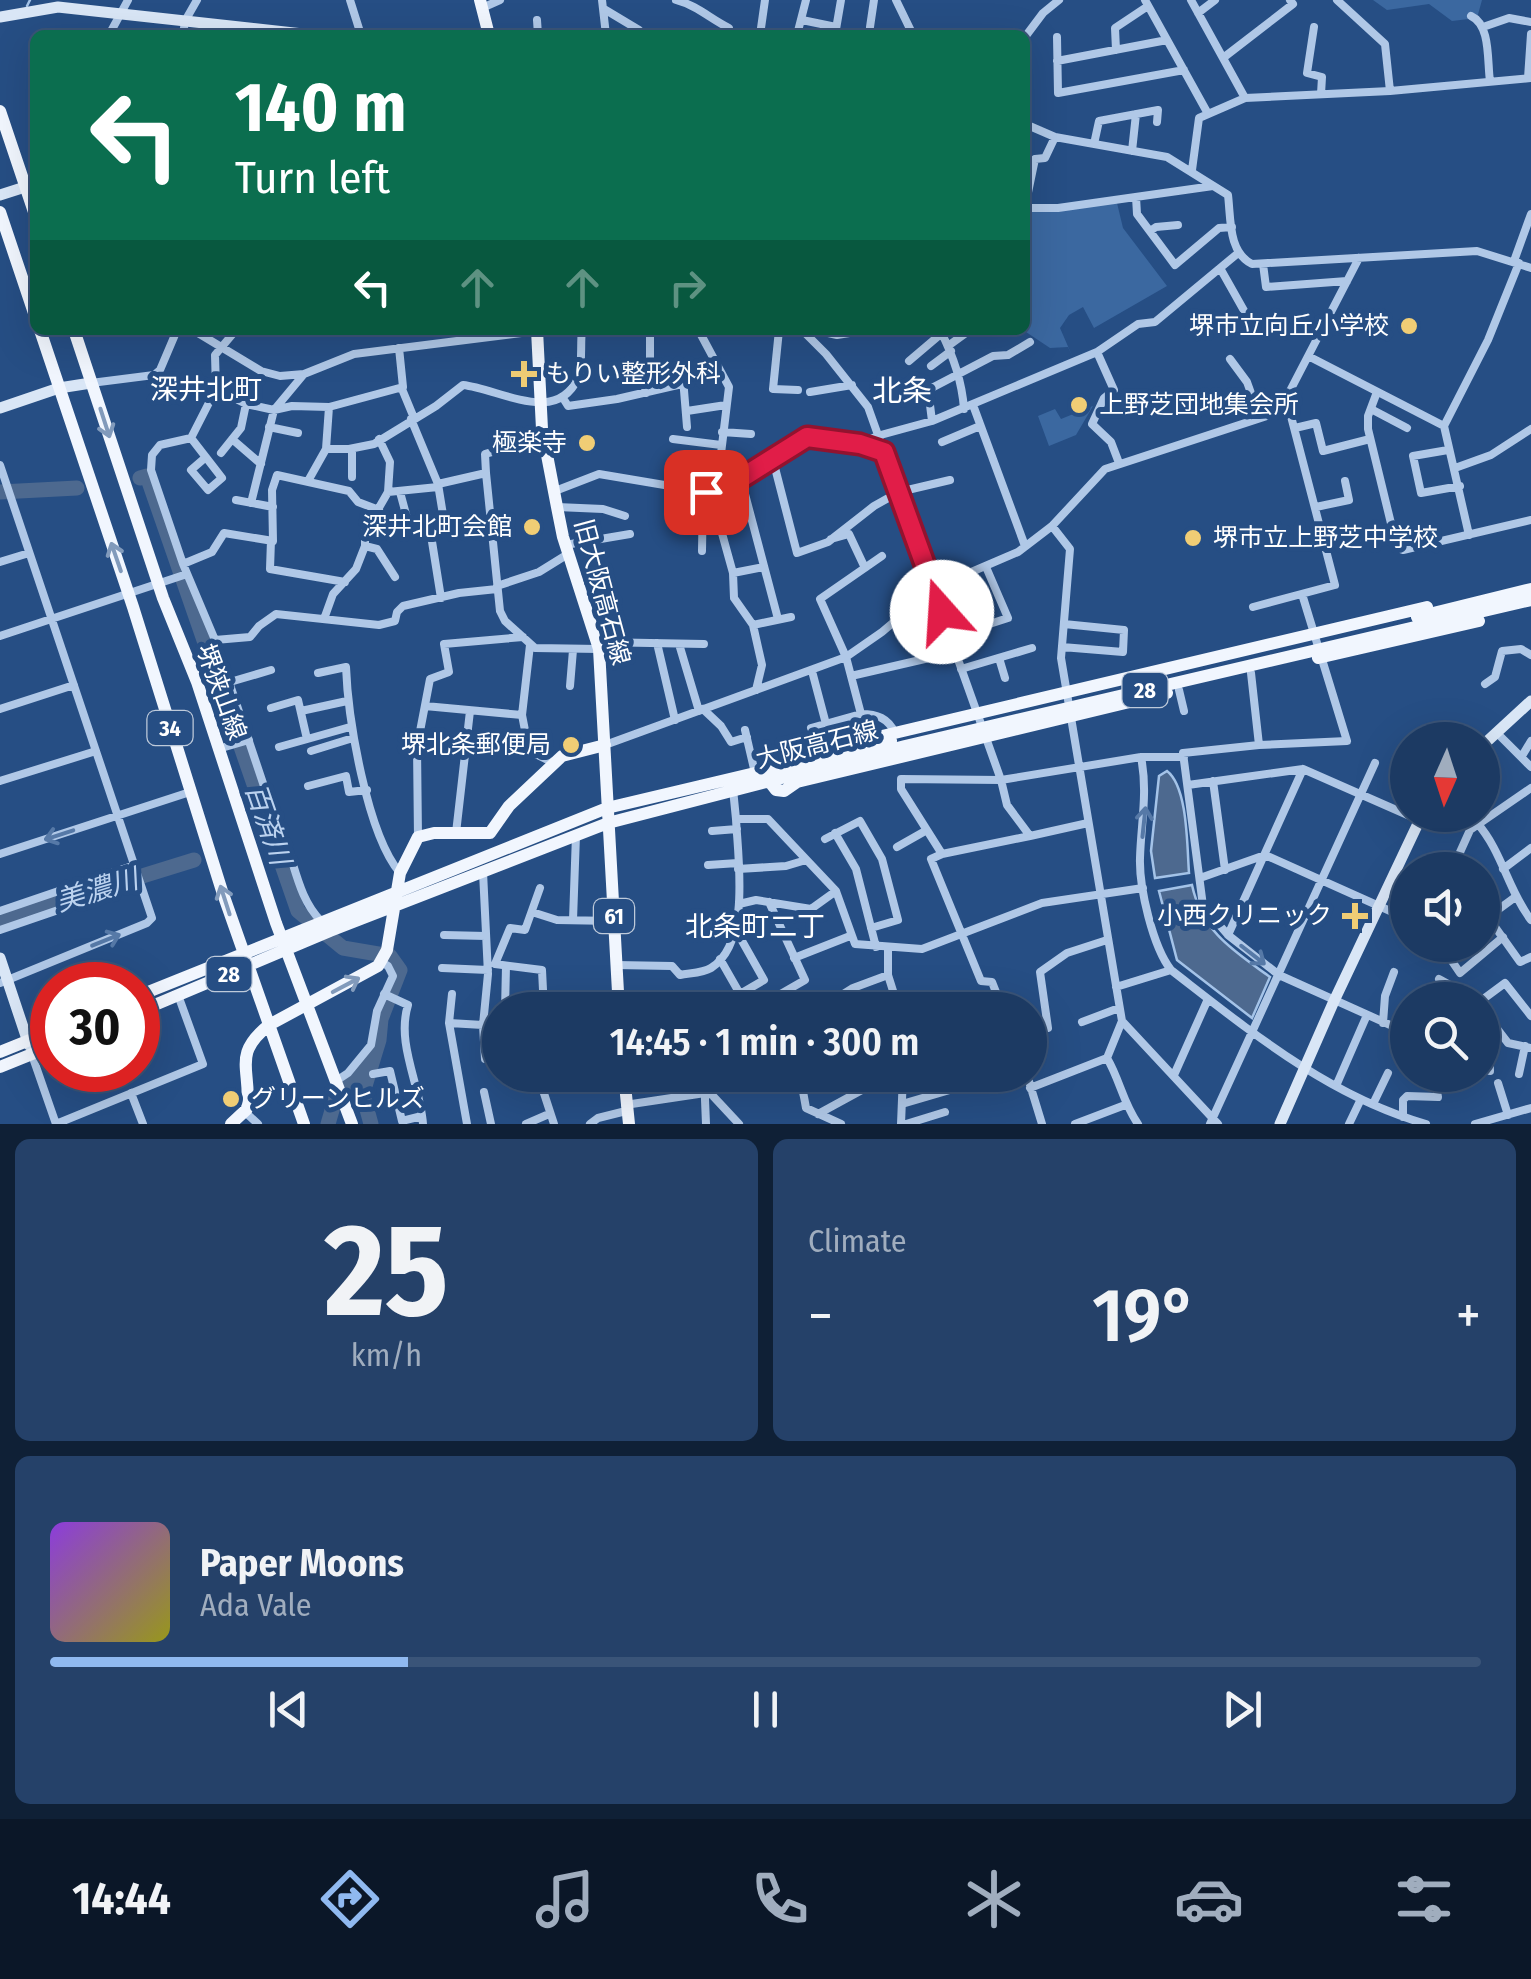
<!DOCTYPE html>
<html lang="en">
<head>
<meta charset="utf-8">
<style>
  body { margin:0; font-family:"Fira Sans Condensed","Noto Sans JP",sans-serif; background:#254169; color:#f1f3f6; height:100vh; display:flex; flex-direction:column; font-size:38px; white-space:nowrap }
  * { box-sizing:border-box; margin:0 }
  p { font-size:32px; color:#a0adbe }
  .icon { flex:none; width:55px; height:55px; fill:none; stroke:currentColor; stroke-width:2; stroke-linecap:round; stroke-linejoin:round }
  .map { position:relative; height:1124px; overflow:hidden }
  .details { display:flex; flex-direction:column; gap:15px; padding:15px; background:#0f2036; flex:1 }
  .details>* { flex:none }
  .top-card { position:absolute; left:30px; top:30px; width:1000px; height:305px; border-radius:15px; box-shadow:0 10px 40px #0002,0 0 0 2px #3a5478; background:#0b6e4f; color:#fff; overflow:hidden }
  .needle { width:65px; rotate:183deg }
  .controls { position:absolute; left:1390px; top:722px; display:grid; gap:20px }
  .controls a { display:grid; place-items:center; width:110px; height:110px; border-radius:50%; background:#1c3a63; box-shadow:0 10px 40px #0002,0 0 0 2px #3a5478; font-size:50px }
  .speed { position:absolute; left:30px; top:962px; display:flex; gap:20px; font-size:50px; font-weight:700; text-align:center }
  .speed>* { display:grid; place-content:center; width:130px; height:130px; border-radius:50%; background:#1c3a63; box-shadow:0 10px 40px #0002,0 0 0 2px #3a5478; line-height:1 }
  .speed .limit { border:15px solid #d22; background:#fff; color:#111 }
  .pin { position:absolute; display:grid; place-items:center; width:85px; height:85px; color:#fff; margin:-42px; border-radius:20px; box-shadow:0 5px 15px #0006 }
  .me { position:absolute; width:110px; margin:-55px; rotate:341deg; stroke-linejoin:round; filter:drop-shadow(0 0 8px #0008) }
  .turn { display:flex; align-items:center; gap:35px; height:210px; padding:0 40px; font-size:45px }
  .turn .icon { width:130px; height:130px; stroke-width:2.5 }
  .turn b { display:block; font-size:70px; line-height:85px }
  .lanes { display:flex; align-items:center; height:95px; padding:0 40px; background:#0003; justify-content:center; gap:50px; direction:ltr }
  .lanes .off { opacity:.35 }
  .big { font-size:75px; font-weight:600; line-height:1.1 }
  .details .card { flex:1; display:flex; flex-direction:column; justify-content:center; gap:15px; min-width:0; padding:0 35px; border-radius:15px; background:#254169 }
  .details .dial { align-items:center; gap:0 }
  .dial b { font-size:130px; line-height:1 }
  .song { display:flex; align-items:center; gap:30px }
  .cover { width:120px; height:120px; border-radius:15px; background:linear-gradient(135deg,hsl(270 70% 55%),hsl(60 70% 35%)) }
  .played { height:10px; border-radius:5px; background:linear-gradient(90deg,#90b9f0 25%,#3a5478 25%) }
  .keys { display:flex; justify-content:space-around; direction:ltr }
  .heat { display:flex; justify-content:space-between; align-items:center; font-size:55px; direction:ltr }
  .details .tiles { flex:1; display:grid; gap:15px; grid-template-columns:1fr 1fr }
  .card:last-child { grid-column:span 2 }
  .trip { position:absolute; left:482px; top:992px; width:565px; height:100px; border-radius:50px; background:#1c3a63; box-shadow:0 10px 40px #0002,0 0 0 2px #3a5478; font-weight:600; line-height:100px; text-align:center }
  .dock { display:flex; height:160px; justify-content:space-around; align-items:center; background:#0b1728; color:#a0adbe }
  .dock .icon { width:70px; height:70px }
  .dock .selected { color:#90b9f0 }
  .dock b { font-size:45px; color:#f1f3f6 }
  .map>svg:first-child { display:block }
  .green { fill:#3b68a0 }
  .water { fill:#4d698f; stroke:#a4c3e8; stroke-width:2.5 }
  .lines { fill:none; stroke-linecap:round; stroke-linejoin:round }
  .stream { stroke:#a4c3e8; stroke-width:2.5 }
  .river { stroke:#4d698f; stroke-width:15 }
  .street { stroke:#b0c8e7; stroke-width:8 }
  .secondary { stroke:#d9e6f6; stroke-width:11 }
  .primary { stroke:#f1f6fe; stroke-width:12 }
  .oneway { stroke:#819abb }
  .oneway2 { stroke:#5679a7 }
  .route-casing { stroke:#92132f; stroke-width:25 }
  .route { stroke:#e11d48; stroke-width:18 }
  .poi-dot { fill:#f0cd75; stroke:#264e84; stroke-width:4 }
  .labels { text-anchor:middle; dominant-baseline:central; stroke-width:10; stroke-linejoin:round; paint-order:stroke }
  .shield { fill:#264e84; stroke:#becada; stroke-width:2.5 }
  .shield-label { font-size:22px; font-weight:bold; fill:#fff }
  .poi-label { font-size:25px; fill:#fff; stroke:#264e84; text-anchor:end }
  .street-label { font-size:25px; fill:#fff; stroke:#264e84 }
  .neighbourhood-label { font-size:28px; fill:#fff; stroke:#264e84 }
  .water-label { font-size:28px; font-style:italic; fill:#bbd2ef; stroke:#264e84 }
  .quarter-label { font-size:30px; fill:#fff; stroke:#264e84 }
</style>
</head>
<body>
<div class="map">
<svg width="1531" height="1124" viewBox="0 0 1531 1124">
  <rect width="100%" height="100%" fill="#264e84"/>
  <path class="green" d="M1373 0H1482L1477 18 1452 21 1429 4 1387 10Z
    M1117 203 1123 228 1167 286 1094 328 1083 307 1069 315 1060 328 1073 358 1068 347 1050 348 1023 330 1025 211Z
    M1093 406 1076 435 1049 446 1038 416 1055 409 1061 419Z"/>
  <path class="water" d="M1167 771C1188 787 1187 847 1189 873L1155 878 1151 851 1159 776Z
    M1192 885C1202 932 1234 951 1270 977L1252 1018 1177 960 1159 891Z"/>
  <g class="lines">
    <path class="stream" d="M27 6 30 0
      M1398 1064 1408 1053"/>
    <path class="river" d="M140 478 147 476 298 911 343 948 390 956 400 970 381 1019 379 1040 365 1086 363 1095 371 1124
      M0 492 77 488
      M0 920 194 860
      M328 1124 335 1100 369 1060"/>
    <path class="street" d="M350 0 361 35
      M602 0 606 35
      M676 0C698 6 709 18 729 28L727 35
      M896 0 913 35
      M1145 0 1207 112
      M1191 0 1245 98
      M1337 0 1385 44 1390 91
      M482 8 500 0
      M604 9 639 30
      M1198 13 1215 0
      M1471 16C1491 25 1487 61 1490 81
      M537 20 538 35
      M802 20 836 27
      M870 27 874 0
      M1314 27 1307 73 1322 77 1321 94
      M1483 27 1509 18 1531 22
      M109 35 128 0
      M183 35 185 21 197 0
      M760 35 765 0
      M797 35 806 0
      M835 35 841 0
      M1025 37 1043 13 1059 0
      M1057 37 1058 93 1184 70
      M1116 50 1115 28 1148 6
      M1223 58 1293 4 1290 0
      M1057 61 1167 40
      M1528 78 1531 34
      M1025 124 1055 137 1167 157 1228 195C1231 219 1228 252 1252 264L1477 251 1531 268
      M1094 144 1099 121 1158 110 1157 122
      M1132 151 1136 114
      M1192 170 1199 118 1245 98 1390 91 1531 78
      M1136 197 1137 214 1175 265 1219 228 1232 227
      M1025 207 1035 159 1045 158 1055 137
      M1025 208H1058L1213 186
      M1150 231 1156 227 1178 225
      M1514 261 1531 214
      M1263 264 1266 287 1347 281
      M1220 268 1251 323
      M193 330 261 371 280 376 304 374 354 354 537 331
      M236 330 215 355 216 389 191 438 160 445 152 455 151 470 183 564 215 640 250 637 259 626 276 614 379 625 395 621 397 612 403 606 459 593 497 589
      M691 330H707
      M779 330 773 389 798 390
      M802 330 826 354 868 407 1001 780 1141 757H1184
      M815 330 837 335 868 330
      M940 330C953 355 962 381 964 409
      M699 331 729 387 717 487
      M948 346 970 330
      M1097 352 1138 324 1155 322 1237 254
      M1310 357 1444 426
      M1230 359 1247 382 1260 418
      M909 361 942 333
      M931 366 951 351
      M91 383 154 375 160 370 177 330
      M216 389 246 404 274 410 292 406 329 407 403 387 399 348
      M402 389 414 418
      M810 392 852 385
      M1377 392 1368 416V429L1397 548 1403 550 1531 520
      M646 393 641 366 650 364V330
      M563 398 568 406 617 399 682 384
      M973 405 1025 546
      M1371 409 1407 428
      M687 411 726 405
      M411 419 438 484 445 527
      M932 421 930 405 924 392 993 356 1008 355 1030 342
      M269 427 298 433
      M687 427 683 378 720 373
      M1295 428 1316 423 1323 451 1370 439
      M722 432 751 434
      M191 438 222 478 208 490 191 470 206 457
      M232 439 261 464
      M673 439 721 445
      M942 442 980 426
      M860 444 877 436 932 421 1097 352 1114 390 1104 398 1092 424 1111 442 1119 463
      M326 449H349L374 444 436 406 463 385C500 389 556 426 578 378 583 365 580 344 582 330
      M1448 450 1413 456 1421 493 1460 486
      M221 453 241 428 246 404
      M773 460 797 553 828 542 874 506 899 492 950 480
      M0 465 152 918 147 923 0 983
      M1455 468 1491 455 1531 429
      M486 473 485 454C505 447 524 454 546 450
      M352 477V449
      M741 479 778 619
      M308 481 326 449 329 407
      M438 484 486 473 500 611 505 621 535 648 599 649
      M710 490 733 573 734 598 753 625 791 617
      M555 491 599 474 706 492 741 479 807 437 860 444 883 453
      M388 492 438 487
      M400 492 407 518
      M236 500 273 507
      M251 503 274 410 304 374
      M557 507 603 509 625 516
      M1316 507 1349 500 1345 481
      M1469 535 1444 426 1488 340 1519 263
      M831 539 849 534 865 568
      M271 540 270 569 345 582
      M565 545 630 534
      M1326 545 1392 531
      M365 546 377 549 395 577
      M702 551 703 492
      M882 556 820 599 846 657 861 714C877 714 888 718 895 733
      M0 562 29 553
      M183 564 212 552 224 533 273 541 272 490 277 475 349 491 358 502 379 510
      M733 573 764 567
      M497 586 539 572 568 554
      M1302 594 1347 741 1259 745 1183 753 1203 906 1228 935 1279 975 1408 1033
      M441 598 430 529 492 521
      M1253 607 1335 585 1287 401
      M324 619 333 594 356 569 365 546V532L388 492 390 462 379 439
      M753 625 762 665 756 690
      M0 636 187 574
      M949 637 1008 618 986 567
      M215 640 275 819C295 852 294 894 321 921
      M597 642 704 644
      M657 643 675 720
      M679 644 699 711
      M530 645 522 715 529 751 554 763
      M1062 647 1123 652 1124 630 1064 624
      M999 658 1005 678
      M961 669 1032 648
      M812 671 826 724
      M318 673 346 667C348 719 367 834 400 873
      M1251 673 1259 745
      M851 676 955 652
      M230 682 271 670
      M1485 684 1495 677 1502 651 1521 649 1531 655
      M570 686 573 650
      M1179 690 1184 711
      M425 706 522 715
      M271 708 298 700 307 739
      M0 709 74 685
      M703 709 721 726 731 742 747 737
      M301 711 347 701
      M811 728 861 714
      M745 730 755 773
      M1497 733 1531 767
      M605 745 846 657 882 632 934 588 1018 552 1052 526 1105 469 1279 412 1359 258
      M279 747 350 727
      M218 749 249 740
      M311 751 353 738
      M1522 756 1531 741
      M1141 757C1148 792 1141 823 1140 858 1139 888 1153 947 1171 970 1250 1031 1328 1096 1426 1124
      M901 779 1001 780 1007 805 1030 836 942 854 901 789Z
      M0 781 96 751
      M1213 781 1225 870
      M1188 785 1303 769 1419 820
      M308 786 346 776 349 792 367 790
      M733 789 736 819H768L836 891 855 944 922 949 1042 903 1143 888
      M1477 823C1502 851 1508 890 1531 920
      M712 831 737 829
      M456 833 470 711
      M835 833 856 869 876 947
      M1030 836 1088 823
      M418 837 417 747 430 679 449 672 444 644 523 637
      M825 839 860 821 882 859 898 920 871 928
      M897 847 927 830
      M0 854 190 792
      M942 854 931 859 981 981 992 982 1003 1010
      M708 865 738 863
      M738 869 786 866 806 860
      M1503 869 1531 848
      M1452 870 1470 830 1531 788
      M1200 878 1265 855 1408 919
      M540 888 525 930 510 928 495 964 542 970 544 1010
      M1514 898 1488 917 1520 962 1531 957
      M769 902 805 980 772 999
      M739 904 756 900 811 909 836 891
      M0 911 135 865
      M532 912 557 920 614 921
      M573 920 576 835
      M0 930 140 882
      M444 935 486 936
      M1228 935 1303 769
      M1441 945 1460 973 1503 937
      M888 949V975L899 1010
      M794 958 850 936
      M720 959 740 994 764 980 737 932
      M616 965 672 966 680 975C690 973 703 973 711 968 751 943 738 859 736 819
      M442 968 488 970
      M1439 979 1461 991 1469 1000
      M1116 987 1171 970
      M384 994 408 1005C396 1044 420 1084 423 1124
      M951 998 954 1010
      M1482 1000 1505 983 1531 1016
      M1482 1009 1508 1043 1531 1048
      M505 1010 506 966
      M818 1010 853 988 888 975
      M1122 1021 1218 1124
      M1082 1022 1119 1008
      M449 1023 452 994
      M1383 1023 1385 996 1394 972
      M483 1025 485 1059
      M1048 1028 1040 972 1067 953 1107 940
      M1489 1043 1490 1071
      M32 1055 56 1124 203 1064 178 995
      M1107 1058C1120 1080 1123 1103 1138 1124
      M373 1074 390 1071 402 1121 422 1116
      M1519 1074 1525 1046
      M538 1075 554 1124
      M674 1075 704 1078
      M704 1075 706 1124
      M738 1075 759 1086 801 1083
      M800 1075 806 1108 841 1124
      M1027 1075 1042 1124
      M1174 1075 1208 999
      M336 1081 348 1073 371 1045 377 1011 393 976 388 966 381 962
      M1498 1083 1508 1115
      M1336 1086 1367 1015
      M1030 1088 1107 1058 1122 1021 1061 658 1070 549 1052 526
      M484 1092 491 1124
      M131 1093 143 1124
      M902 1104 1001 1075
      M1373 1104 1388 1073
      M625 1105 705 1093 712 1095 739 1124
      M245 1112 258 1124
      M818 1114 862 1090 903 1086
      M1403 1117V1100L1407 1096 1438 1097 1434 1075
      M467 1124 449 1023 483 1025 488 974 483 872
      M526 1124 549 1114
      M590 1124 598 1118 626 1111
      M901 1124 903 1075
      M906 1124 945 1112
      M1075 1124 1125 1105
      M1210 1124 1375 763
      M1349 1124 1361 1099
      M1475 1124 1531 1108"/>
    <path class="secondary" d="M0 17 58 7 312 35
      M0 195 25 187
      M0 408 59 388 91 383
      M1482 746 1531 701
      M0 958 29 1045
      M1280 1124 1334 1001 1422 815"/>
    <path class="primary" d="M480 0 489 35
      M0 111 35 215
      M0 212 35 316
      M40 330 133 607 222 891 304 1124
      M74 330 163 598 197 682 276 923 352 1124
      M537 330 542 429 557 507 563 537 599 649 619 1010
      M1417 617 1531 589
      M1318 658 1479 621
      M882 736 1427 607
      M769 781 776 790 784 791 797 782 1167 693
      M138 996 607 808 891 741
      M138 1012 330 931 608 823 905 746 1531 600
      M0 1052 52 1031
      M0 1067 52 1046
      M624 1075 629 1124
      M231 1124 247 1109C252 1070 231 1055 269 1025L378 966 387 950 400 873 418 837 434 833H490L509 806 562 756 605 745"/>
  </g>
  <defs><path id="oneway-shaft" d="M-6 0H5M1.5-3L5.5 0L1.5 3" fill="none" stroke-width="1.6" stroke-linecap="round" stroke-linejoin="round" transform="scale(2.5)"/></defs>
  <g class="oneway">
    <use href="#oneway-shaft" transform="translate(105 423) rotate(72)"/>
    <use href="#oneway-shaft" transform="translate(116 557) rotate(-109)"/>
    <use href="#oneway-shaft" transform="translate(225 900) rotate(-108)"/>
    <use href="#oneway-shaft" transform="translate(346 985) rotate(-28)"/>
  </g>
  <g class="oneway2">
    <use href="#oneway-shaft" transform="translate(1144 822) rotate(-84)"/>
    <use href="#oneway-shaft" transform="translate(59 835) rotate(162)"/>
    <use href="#oneway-shaft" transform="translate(106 940) rotate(-22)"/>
    <use href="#oneway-shaft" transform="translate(1253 955) rotate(38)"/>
  </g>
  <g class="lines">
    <g class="route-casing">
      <path id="route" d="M706 492 740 479 807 437 860 444 884 452 942 612"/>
    </g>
    <use href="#route" class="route"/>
  </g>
  <g class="poi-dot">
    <circle cx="1409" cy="326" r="10"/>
    <path d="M519 359h10v10h10v10h-10v10h-10v-10h-10v-10h10z"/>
    <circle cx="1079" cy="405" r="10"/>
    <circle cx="587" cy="443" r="10"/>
    <circle cx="532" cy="527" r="10"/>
    <circle cx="1193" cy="538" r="10"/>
    <circle cx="571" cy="745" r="10"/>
    <path d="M1350 901h10v10h10v10h-10v10h-10v-10h-10v-10h10z"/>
    <circle cx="231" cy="1099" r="10"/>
  </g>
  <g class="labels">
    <g class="shield">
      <rect x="1122.5" y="673" width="45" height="34" rx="8"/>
      <rect x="147.5" y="711" width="45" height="34" rx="8"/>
      <rect x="594" y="899" width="40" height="34" rx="8"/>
      <rect x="206.5" y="957" width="45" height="34" rx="8"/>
    </g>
    <g class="shield-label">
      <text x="1145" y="690">28</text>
      <text x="170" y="728">34</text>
      <text x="614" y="916">61</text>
      <text x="229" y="974">28</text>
    </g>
    <g class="poi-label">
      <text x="1389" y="326">堺市立向丘小学校</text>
      <text x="546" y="374" text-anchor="start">もりい整形外科</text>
      <text x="1099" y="405" text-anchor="start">上野芝団地集会所</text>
      <text x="567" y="443">極楽寺</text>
      <text x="512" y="527">深井北町会館</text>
      <text x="1213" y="538" text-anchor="start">堺市立上野芝中学校</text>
      <text x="551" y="745">堺北条郵便局</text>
      <text x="1332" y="916">小西クリニック</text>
      <text x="251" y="1099" text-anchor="start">グリーンヒルズ</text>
    </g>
    <g class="street-label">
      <text transform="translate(602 592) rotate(75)">旧大阪高石線</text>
      <text transform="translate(221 692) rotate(70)">堺狭山線</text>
      <text transform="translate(817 745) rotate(-14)">大阪高石線</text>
    </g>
    <g class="neighbourhood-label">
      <text x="206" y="389">深井北町</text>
      <text x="755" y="926">北条町二丁</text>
    </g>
    <g class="water-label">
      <text transform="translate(268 824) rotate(71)">百済川</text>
      <text transform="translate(97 890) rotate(-17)">美濃川</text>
    </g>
    <g class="quarter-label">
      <text x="902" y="391">北条</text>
    </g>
  </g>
</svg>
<div class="controls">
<a><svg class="needle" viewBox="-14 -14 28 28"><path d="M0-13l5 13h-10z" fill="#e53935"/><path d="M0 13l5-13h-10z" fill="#a0adbe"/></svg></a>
<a><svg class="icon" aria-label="sound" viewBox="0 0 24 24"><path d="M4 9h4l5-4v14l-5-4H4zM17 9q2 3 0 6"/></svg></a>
<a><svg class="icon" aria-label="search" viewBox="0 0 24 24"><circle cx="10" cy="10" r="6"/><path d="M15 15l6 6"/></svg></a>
</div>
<div class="speed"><div class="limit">30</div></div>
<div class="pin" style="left:706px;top:492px;background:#d93025"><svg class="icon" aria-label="arrive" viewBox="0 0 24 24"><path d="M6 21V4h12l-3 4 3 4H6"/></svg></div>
<svg class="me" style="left:942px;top:612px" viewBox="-20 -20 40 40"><circle r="19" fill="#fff"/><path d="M0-13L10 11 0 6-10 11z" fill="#e11d48"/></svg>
<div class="trip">14:45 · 1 min · 300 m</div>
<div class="top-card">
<div class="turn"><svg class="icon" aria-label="left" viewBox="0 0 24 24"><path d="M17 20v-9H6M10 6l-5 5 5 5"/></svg><div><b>140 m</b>Turn left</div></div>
<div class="lanes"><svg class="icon" aria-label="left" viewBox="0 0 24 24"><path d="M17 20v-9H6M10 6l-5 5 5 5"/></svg><svg class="icon off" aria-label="ahead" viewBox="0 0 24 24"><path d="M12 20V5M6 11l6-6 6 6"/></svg><svg class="icon off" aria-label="ahead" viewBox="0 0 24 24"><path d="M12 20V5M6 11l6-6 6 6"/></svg><svg class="icon off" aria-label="right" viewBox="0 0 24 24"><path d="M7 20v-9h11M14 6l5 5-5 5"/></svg></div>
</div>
</div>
<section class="details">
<div class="tiles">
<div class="card dial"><b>25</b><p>km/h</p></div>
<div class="card"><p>Climate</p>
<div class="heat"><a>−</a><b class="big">19°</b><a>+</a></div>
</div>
<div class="card">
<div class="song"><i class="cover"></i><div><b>Paper Moons</b><p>Ada Vale</p></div></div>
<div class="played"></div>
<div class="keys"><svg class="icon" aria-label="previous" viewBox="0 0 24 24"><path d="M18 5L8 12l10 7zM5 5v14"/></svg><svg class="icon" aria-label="pause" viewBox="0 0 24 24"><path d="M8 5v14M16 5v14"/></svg><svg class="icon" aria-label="next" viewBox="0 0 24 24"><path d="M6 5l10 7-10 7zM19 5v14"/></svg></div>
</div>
</div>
</section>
<nav class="dock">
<b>14:44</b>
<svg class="icon selected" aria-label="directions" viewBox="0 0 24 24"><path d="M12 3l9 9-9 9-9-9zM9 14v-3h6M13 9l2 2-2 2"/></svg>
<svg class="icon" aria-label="music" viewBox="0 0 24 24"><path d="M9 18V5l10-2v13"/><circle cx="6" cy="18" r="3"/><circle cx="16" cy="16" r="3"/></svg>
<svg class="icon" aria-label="phone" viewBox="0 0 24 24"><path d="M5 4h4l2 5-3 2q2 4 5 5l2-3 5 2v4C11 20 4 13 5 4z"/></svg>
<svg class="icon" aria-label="climate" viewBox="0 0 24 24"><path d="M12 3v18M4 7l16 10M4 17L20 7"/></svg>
<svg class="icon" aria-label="car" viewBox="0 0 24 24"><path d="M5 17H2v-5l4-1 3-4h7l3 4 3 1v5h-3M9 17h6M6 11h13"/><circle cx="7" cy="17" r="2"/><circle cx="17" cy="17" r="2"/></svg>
<svg class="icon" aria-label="filters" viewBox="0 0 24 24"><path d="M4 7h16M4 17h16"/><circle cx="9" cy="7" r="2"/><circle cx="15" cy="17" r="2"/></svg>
</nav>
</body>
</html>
